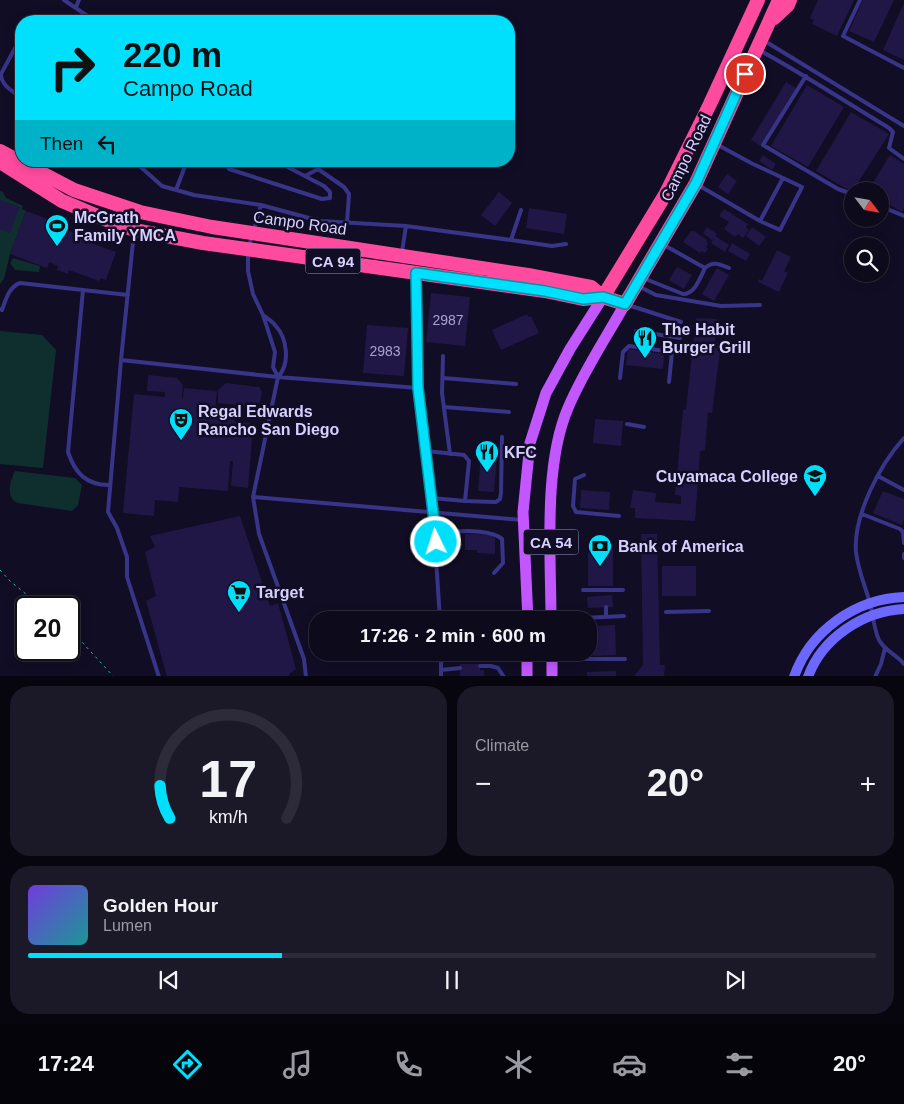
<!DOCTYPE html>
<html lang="en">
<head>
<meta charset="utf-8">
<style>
  body { margin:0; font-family:Arial,sans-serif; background:#1b1828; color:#f1f3f6; height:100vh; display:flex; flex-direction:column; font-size:19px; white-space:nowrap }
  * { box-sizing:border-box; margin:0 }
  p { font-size:16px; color:#9a9aa3 }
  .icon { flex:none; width:28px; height:28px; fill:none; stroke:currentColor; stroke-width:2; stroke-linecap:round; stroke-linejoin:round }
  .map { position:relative; height:676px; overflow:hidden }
  .panel { display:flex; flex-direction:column; gap:10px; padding:10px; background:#07060f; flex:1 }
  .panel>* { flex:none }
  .top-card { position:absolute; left:15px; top:15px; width:500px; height:152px; border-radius:20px; box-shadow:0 2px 12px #0003,0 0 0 1px #2d2b3a; background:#00dffb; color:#111; overflow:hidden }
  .needle { width:32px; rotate:121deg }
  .controls { position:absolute; left:844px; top:182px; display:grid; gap:10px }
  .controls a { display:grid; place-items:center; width:45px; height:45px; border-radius:50%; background:#0d0a1b; box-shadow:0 2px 12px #0003,0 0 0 1px #2d2b3a; font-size:25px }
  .speed { position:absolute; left:15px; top:596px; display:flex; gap:10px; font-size:25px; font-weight:700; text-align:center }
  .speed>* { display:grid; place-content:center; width:65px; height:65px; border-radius:50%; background:#0d0a1b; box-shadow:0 2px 12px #0003,0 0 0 1px #2d2b3a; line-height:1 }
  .speed .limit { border:2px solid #111; border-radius:8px; background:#fff; color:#111 }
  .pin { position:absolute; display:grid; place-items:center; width:42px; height:42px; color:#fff; margin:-21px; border:2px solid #fff; border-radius:50%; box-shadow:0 1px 5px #0007 }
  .me { position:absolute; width:55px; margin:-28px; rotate:356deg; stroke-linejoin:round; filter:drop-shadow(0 0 4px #0008) }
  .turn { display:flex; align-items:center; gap:18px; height:105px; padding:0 25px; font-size:22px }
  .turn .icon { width:65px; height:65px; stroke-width:2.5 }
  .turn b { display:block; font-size:35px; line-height:42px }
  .then { display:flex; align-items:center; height:48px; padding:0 25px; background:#0003; gap:10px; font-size:19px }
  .big { font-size:38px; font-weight:700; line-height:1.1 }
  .panel .tile { flex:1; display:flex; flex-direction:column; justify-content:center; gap:8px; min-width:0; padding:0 18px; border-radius:20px; background:#1b1828 }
  .panel .dial { align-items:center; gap:0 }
  .dial svg { height:130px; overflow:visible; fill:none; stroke:#2d2b3a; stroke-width:7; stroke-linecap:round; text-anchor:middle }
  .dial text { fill:#f1f3f6; stroke:none }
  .song { display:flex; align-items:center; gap:15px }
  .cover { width:60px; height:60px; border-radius:8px; background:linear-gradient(135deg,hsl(260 70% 55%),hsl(180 70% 35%)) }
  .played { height:5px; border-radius:2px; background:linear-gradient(90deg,#00dffb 30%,#2d2b3a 30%) }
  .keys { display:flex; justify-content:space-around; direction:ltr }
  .heat { display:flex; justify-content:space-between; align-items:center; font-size:28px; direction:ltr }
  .panel .tiles { flex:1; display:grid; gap:10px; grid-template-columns:1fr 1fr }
  .tile:last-child { grid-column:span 2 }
  .trip { position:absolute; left:309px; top:611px; width:288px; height:50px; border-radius:20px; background:#0d0a1b; box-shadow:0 2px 12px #0003,0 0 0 1px #2d2b3a; font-weight:700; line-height:50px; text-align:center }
  .menu { display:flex; height:80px; justify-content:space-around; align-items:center; background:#05040b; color:#9a9aa3 }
  .menu .icon { width:35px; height:35px }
  .menu .on { color:#00dffb }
  .menu b { font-size:22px; color:#f1f3f6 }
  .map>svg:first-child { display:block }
  .green { fill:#0f2f2e }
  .building { fill:#211747 }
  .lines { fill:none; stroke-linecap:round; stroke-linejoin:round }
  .path { stroke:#26bdb5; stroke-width:1; stroke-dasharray:2.5 4; stroke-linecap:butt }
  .lane { stroke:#383487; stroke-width:4 }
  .secondary { stroke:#6c67ff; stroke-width:10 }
  .primary { stroke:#c257ff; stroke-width:11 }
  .highway { stroke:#ff4b9f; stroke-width:14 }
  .route-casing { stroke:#0091a3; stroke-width:12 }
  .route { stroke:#00dffb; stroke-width:9 }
  .labels { text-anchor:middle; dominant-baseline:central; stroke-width:5; stroke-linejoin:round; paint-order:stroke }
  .number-label { font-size:14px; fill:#a9a2d1 }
  .shield { fill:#110d24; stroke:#9b96bd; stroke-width:1 }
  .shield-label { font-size:15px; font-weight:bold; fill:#d6d0ff }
  .street-label { font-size:16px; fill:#d6d0ff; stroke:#110d24 }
  .poi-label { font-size:16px; font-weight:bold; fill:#d6d0ff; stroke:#110d24; text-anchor:start }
</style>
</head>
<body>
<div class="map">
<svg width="904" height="677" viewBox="0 0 904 677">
  <rect width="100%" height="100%" fill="#110d24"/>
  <path class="green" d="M0 191 3 192 6 198 23 206 22 209 26 211 10 254 4 279 0 284Z
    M13 258 40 266 39 272 15 270 10 263Z
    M0 331 42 335 56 350 43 468 0 464Z
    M15 471 75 478 82 485 78 505 72 511 18 503C5 498 10 481 15 471Z"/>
  <path class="building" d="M818 0H854L837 36 812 24 814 20 810 18Z
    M863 0H894L874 42 849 31Z
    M904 3V60L883 50Z
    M786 82 796 88 761 146 751 140Z
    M807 85 844 107 808 167 771 146Z
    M851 112 889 134 852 192 816 171Z
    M763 155 776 164 772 170 759 161Z
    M890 155 904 164V208L902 212 880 199V191H868Z
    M727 174 737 181 728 194 718 187Z
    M499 192 512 203 495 226 481 215Z
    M0 200 20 207 10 233 0 229Z
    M529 208 567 214 564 234 526 228Z
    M724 209 748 224 746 227 749 230 743 238 738 234 735 237 724 229 729 222 719 216Z
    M26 211 48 219 47 223 89 238 88 242 116 252 106 280 101 278 99 281 69 270 68 274 57 270 58 266 49 262 47 268 10 254Z
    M707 227 717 234 712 240 703 233Z
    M752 227 766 237 759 246 746 236Z
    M691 231H694L707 240 706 242 708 243 706 247 708 249 705 253 702 251 700 253 683 242Z
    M715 236 729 245 725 252 711 243Z
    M732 243 750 254 746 261 728 251Z
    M777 250 791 257 784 271 788 273 779 292 758 282 759 279 762 281Z
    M677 267 692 275 684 289 669 280Z
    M717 268 729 275 714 301 702 294Z
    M431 293 470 297 465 346 426 342Z
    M527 314 528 317 531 316 539 333 501 350 492 330Z
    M696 318 717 319 716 328H720L719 336 716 335 715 343H721L712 413 708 412 705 450 700 451 695 521 635 518V508H630L633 490 656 493 655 502 681 504V496L675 495 683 410 686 409Z
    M367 325 408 328 404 376 363 373Z
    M628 349 664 354 663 369 626 365Z
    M148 375 177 378 183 385 182 398H183L184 388 217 391 215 412 235 413 234 421 249 423 253 427 248 488 231 486 233 461H230L228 491 179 487 178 502 155 500 154 516 123 513 134 394 165 397V392L147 391Z
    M226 383 259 387 262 392 260 402 255 407 218 403V390Z
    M595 419 623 421 621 446 593 443Z
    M481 454 497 455 494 492 478 491Z
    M581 490 610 492 609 510 580 508Z
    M883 491 904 499V519L902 525 873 513Z
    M240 516 270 606 278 603 296 669 289 674 290 677H167L146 601 156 596 145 552 155 547 150 536Z
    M465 534 495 535V554L477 553V550H465Z
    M641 534H657L660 665H665L664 677H633L643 665Z
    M588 549H613V586H588Z
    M662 566H696V596H662Z
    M612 595 613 607 588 608 587 597Z
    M615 625 616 655 593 656 591 626Z
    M460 664H480V670H484V677H460Z
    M616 671V677H587V672Z"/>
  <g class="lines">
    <path class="path" d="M0 570 10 581 43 608
      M69 628 114 677"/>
    <path class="lane" d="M64 0 95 21
      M860 0 843 36 904 68
      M76 7 79 0
      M21 37 1 74C1 85 12 91 21 97
      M763 40 904 126
      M759 50C803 74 846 102 889 128L893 132 889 148 904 159
      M806 76 763 145 838 189 852 194
      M134 161 162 186 194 195 261 205 249 246
      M226 161 229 169 322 199 330 198V192L324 186 276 161
      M305 176 318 169 344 187 349 194 347 223
      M698 185 760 221 783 178 751 163 718 145
      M176 190 187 161
      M261 205 320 221 406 226 402 252
      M880 206 904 216
      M760 221 780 230 802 187 783 178
      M406 226 511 240 521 210
      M134 232 121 360 108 512 117 528 127 557V577L159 677
      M511 240 552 246 566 244
      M248 253V271L253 294 263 315 275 352 273 367 278 377
      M705 268C713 261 719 264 729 268
      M417 276 418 388 433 512 440 620
      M643 278 683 294C695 294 700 278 705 268L664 245
      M638 286 656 295 721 306 760 305
      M628 305 681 322
      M0 309 2 310C6 299 9 287 20 283L83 290
      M263 315C267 318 272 321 275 325 288 339 290 364 278 377L253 497 259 534 304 659 306 677
      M636 331 680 338
      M443 356 442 393 450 454
      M121 360 278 377 418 388
      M443 378 516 384
      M620 378 623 352 629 346 672 352 669 382
      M444 407 509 412
      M627 424 644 427
      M904 438C880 464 853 516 856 552 858 570 865 586 870 603 873 615 874 630 879 640 885 651 897 655 904 664
      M426 451 464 455 469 461 465 501 432 498
      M584 475 575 479 573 506 576 512 619 516
      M878 476 904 490
      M109 485C86 485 75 473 68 452L83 290 128 295
      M253 497 522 520
      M465 501 496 502 500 499 501 493 502 437
      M862 514 900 529 903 532 904 543
      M455 532C466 530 494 531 502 539L503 563 494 573
      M904 554V558
      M583 590H623
      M606 607V617
      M666 612 709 611
      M583 618 624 616
      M441 652V677
      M583 659H625
      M480 666H491L498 668 504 677
      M441 670 460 668
      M875 677 881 664 885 648"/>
    <path class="secondary" d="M794 677C810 631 855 599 904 597
      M808 677C822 638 863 611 904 609"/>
    <path class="primary" d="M528 620 523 512 530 443 546 393 570 349 603 297
      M551 620C551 556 543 466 568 408 583 372 606 338 625 304
      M552 652V677
      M527 677V652"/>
    <path class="highway" d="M774 18 788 5 790 0
      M0 151 74 190 140 212 212 227 528 275 591 287 603 297 625 304 696 183 779 0
      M0 162 62 201 107 220 134 230 203 243 545 291 583 299 603 297 665 195 710 104 758 0"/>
  </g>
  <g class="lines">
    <g class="route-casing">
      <path id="route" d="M436 542 433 512 418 388 416 273 545 291 583 299 603 297 625 304 696 183 745 74"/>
    </g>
    <use href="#route" class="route"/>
  </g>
  <defs>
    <g id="stadium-pin" transform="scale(1.25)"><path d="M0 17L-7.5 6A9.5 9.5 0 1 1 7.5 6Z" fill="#00dffb" stroke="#110d24"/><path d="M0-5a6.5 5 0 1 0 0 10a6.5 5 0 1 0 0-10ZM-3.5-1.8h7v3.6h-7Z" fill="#111"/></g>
    <g id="restaurant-pin" transform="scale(1.25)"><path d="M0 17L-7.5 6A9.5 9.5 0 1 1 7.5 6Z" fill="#00dffb" stroke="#110d24"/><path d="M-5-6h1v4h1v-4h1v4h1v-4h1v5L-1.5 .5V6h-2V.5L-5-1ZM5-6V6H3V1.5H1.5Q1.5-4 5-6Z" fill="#111"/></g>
    <g id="theatre-pin" transform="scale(1.25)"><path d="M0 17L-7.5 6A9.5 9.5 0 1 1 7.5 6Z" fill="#00dffb" stroke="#110d24"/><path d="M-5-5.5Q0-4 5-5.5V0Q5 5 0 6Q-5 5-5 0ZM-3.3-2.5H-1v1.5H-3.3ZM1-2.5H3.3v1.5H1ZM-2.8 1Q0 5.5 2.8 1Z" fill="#111"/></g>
    <g id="university-pin" transform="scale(1.25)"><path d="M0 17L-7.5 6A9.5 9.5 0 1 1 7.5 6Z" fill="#00dffb" stroke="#110d24"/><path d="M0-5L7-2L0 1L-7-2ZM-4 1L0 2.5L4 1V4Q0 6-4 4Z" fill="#111"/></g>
    <g id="bank-pin" transform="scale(1.25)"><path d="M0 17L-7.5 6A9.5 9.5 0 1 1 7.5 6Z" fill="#00dffb" stroke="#110d24"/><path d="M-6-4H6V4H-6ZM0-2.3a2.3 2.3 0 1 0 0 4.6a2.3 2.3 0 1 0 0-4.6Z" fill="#111"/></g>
    <g id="supermarket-pin" transform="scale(1.25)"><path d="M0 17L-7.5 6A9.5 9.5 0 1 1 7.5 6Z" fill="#00dffb" stroke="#110d24"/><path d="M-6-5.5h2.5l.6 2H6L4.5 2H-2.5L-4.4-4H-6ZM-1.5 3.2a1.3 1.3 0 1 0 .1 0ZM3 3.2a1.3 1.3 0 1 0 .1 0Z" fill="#111"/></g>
  </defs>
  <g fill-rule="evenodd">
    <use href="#stadium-pin" x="57" y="226"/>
    <use href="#restaurant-pin" x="645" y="338"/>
    <use href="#theatre-pin" x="181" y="420"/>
    <use href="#restaurant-pin" x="487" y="452"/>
    <use href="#university-pin" x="815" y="476"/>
    <use href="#bank-pin" x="600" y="546"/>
    <use href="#supermarket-pin" x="239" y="592"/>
  </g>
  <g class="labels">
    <g class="number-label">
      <text x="448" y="320">2987</text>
      <text x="385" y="351">2983</text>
    </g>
    <g class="shield">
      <rect x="305.5" y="248.5" width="55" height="25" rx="4"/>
      <rect x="523.5" y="529.5" width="55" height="25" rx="4"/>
    </g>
    <g class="shield-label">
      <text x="333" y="261">CA 94</text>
      <text x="551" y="542">CA 54</text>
    </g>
    <g class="street-label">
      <text transform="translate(686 158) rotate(-64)">Campo Road</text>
      <text transform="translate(300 223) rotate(8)">Campo Road</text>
    </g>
    <g class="poi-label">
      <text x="74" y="217">McGrath<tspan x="74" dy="18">Family YMCA</tspan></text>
      <text x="662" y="329">The Habit<tspan x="662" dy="18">Burger Grill</tspan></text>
      <text x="198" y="411">Regal Edwards<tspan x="198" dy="18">Rancho San Diego</tspan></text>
      <text x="504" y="452">KFC</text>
      <text x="798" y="476" text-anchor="end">Cuyamaca College</text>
      <text x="618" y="546">Bank of America</text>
      <text x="256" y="592">Target</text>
    </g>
  </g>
</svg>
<div class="controls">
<a><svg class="needle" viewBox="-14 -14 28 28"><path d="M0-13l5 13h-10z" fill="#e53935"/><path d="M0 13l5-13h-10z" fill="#9a9aa3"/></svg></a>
<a><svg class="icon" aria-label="search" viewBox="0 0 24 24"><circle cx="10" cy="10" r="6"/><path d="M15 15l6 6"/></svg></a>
</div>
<div class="speed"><div class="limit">20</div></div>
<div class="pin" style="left:745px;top:74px;background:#d93025"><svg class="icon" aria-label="arrive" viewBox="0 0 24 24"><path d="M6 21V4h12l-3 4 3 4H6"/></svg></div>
<svg class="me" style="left:436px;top:542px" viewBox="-20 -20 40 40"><circle r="17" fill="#00dffb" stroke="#fff" stroke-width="3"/><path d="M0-11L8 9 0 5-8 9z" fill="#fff"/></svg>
<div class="trip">17:26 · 2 min · 600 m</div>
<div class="top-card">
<div class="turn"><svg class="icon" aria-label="right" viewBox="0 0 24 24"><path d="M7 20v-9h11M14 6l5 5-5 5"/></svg><div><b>220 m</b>Campo Road</div></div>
<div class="then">Then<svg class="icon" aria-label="left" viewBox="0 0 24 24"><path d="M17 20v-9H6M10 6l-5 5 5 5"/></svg></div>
</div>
</div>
<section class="panel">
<div class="tiles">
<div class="tile dial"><svg viewBox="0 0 100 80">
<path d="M14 69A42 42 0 1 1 86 69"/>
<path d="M14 69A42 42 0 0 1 8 49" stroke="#00dffb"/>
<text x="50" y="56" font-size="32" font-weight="700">17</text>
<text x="50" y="72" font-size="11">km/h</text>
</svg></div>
<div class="tile"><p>Climate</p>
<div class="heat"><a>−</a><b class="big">20°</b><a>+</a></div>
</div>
<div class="tile">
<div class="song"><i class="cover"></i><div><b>Golden Hour</b><p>Lumen</p></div></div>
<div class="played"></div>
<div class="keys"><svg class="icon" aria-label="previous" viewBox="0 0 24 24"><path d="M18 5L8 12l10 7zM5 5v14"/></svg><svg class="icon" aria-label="pause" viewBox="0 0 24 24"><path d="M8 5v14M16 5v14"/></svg><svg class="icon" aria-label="next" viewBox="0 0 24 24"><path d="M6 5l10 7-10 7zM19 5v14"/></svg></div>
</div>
</div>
</section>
<nav class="menu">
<b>17:24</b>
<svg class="icon on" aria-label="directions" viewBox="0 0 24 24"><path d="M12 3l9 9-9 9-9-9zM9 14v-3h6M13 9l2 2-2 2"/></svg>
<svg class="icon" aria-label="music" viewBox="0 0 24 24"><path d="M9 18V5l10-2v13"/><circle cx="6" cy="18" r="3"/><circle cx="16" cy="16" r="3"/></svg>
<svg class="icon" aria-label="phone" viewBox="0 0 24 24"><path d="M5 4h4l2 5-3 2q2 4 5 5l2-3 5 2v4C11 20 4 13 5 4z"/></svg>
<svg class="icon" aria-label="climate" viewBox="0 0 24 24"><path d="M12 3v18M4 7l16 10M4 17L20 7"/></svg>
<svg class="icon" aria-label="car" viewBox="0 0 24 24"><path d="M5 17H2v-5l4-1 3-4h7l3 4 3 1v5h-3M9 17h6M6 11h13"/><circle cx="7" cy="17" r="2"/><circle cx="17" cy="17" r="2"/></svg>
<svg class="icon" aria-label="filters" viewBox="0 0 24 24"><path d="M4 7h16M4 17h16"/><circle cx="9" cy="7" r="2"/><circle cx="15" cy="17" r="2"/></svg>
<b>20°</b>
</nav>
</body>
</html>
